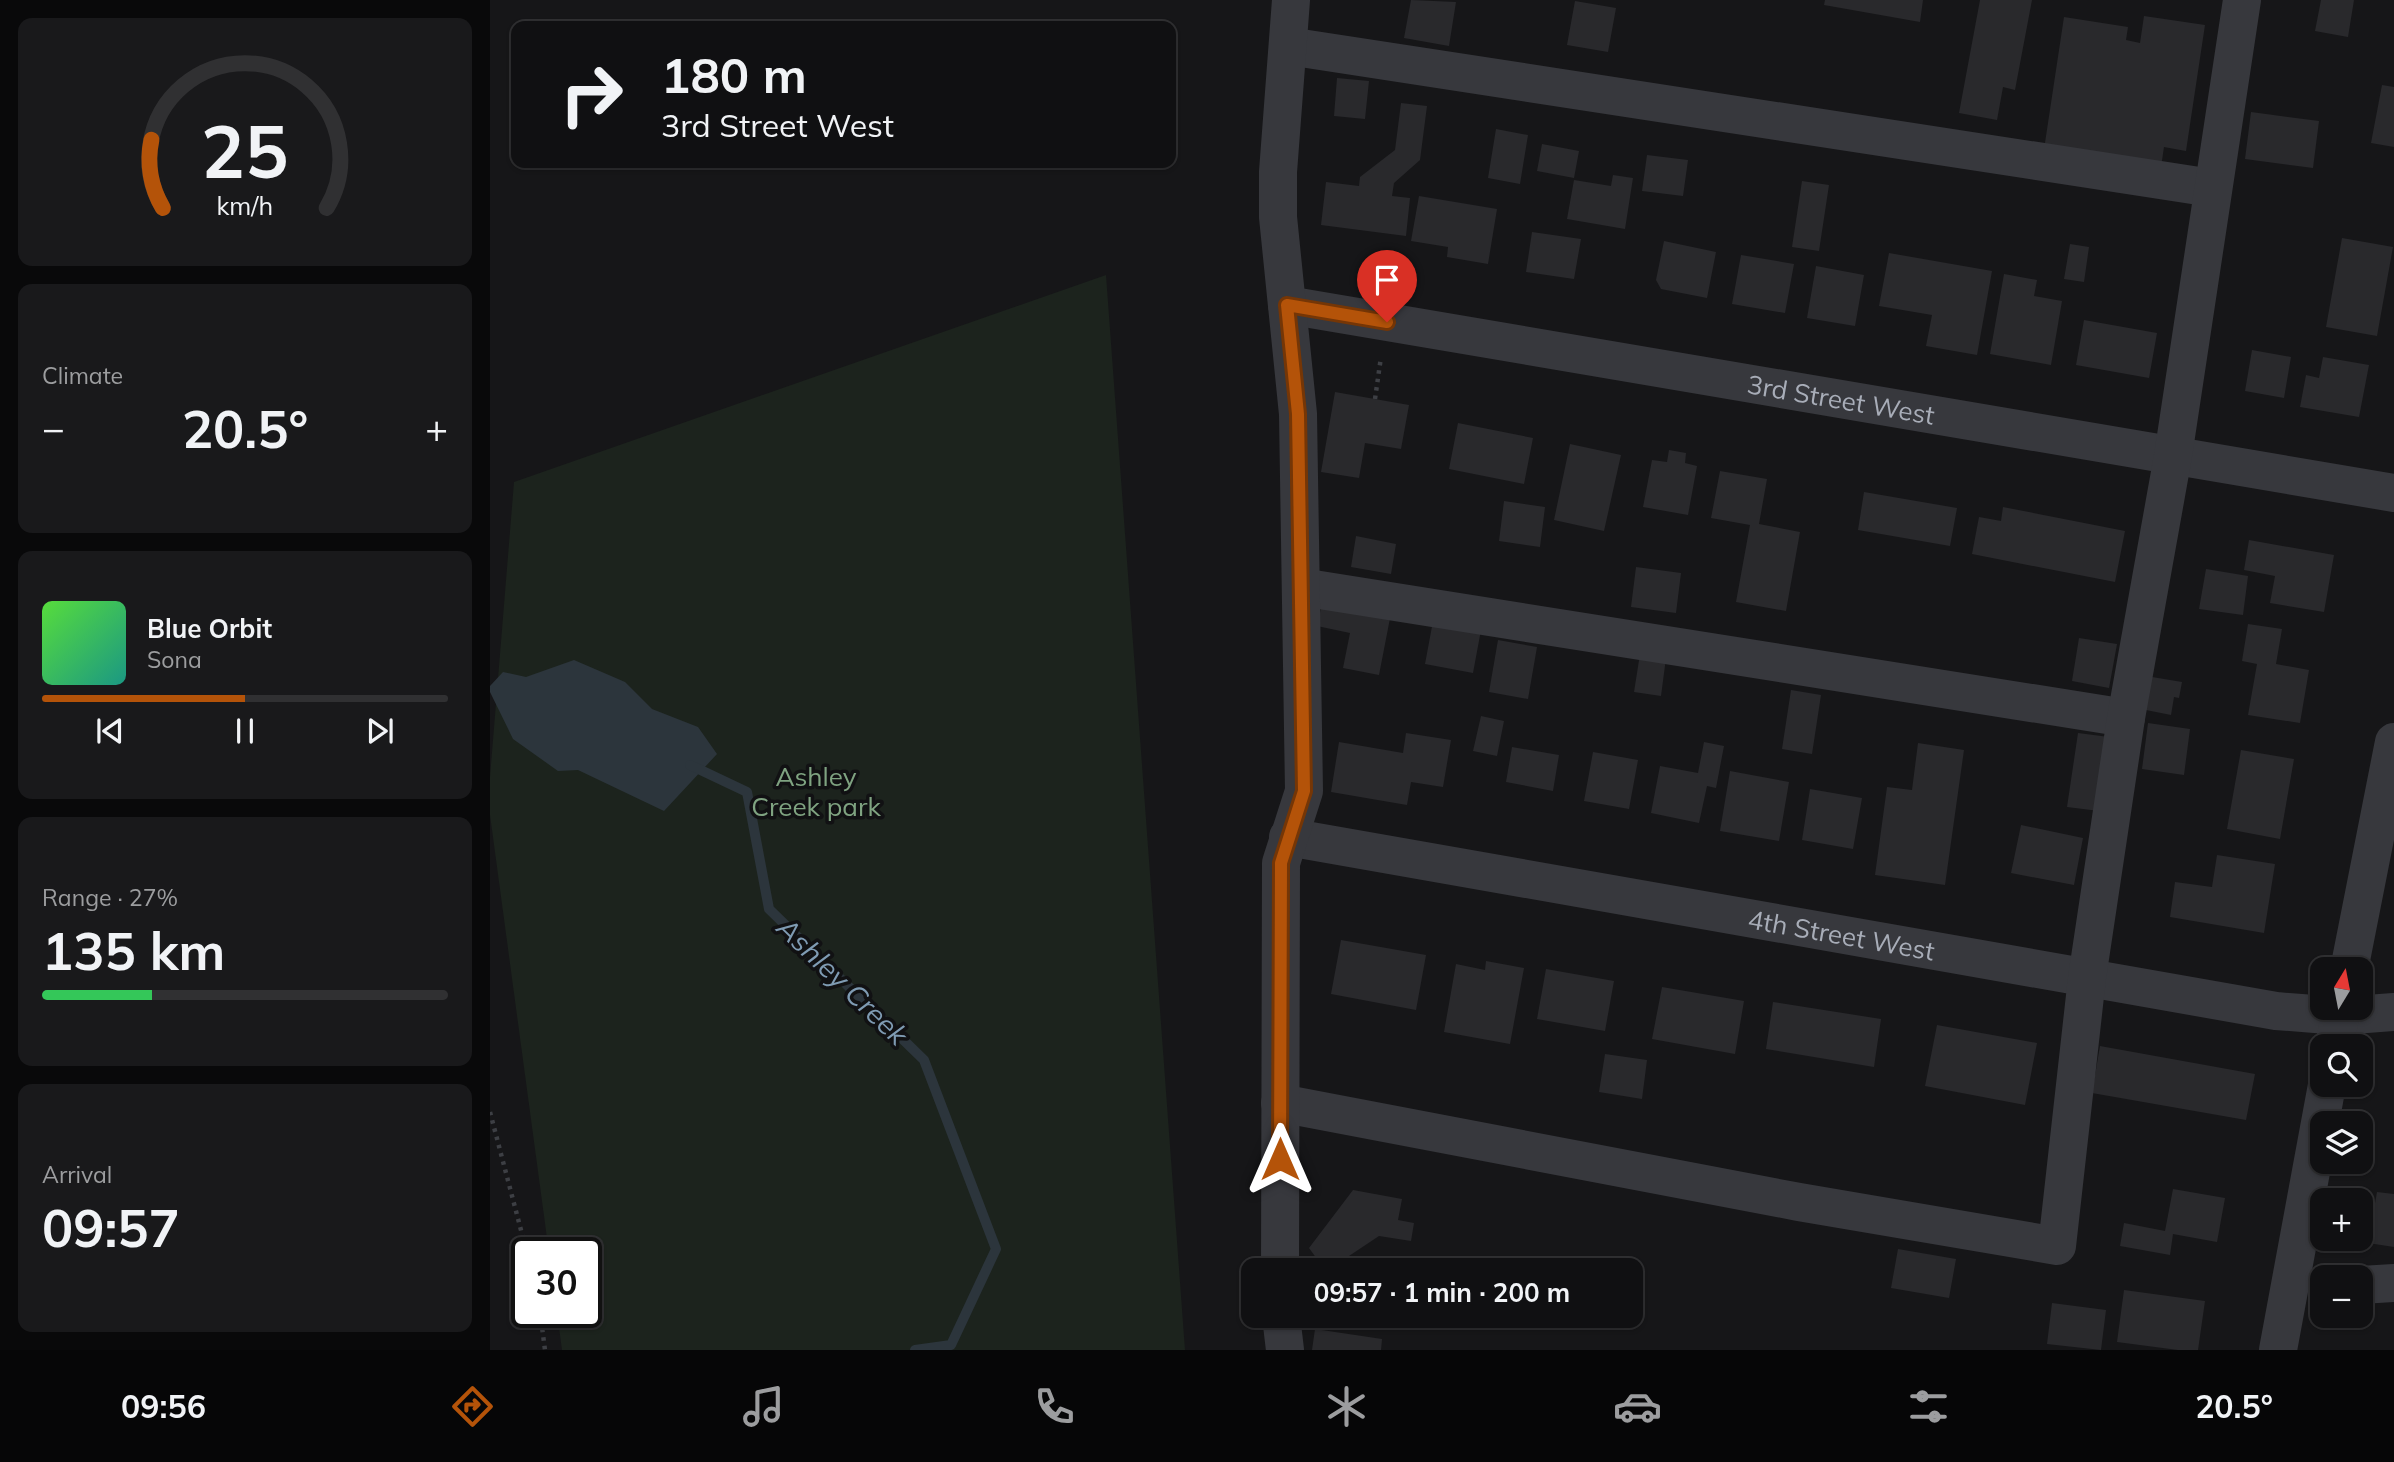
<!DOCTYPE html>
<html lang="en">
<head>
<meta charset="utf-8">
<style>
  body { margin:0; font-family:Mulish,sans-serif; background:#19191b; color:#f1f3f6; height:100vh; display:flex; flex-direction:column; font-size:26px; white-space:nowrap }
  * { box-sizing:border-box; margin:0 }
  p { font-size:23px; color:#9c9d9f }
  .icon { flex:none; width:38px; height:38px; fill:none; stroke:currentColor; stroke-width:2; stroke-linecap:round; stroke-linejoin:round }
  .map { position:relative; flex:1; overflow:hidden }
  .panel { display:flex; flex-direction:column; gap:18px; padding:18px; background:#09090a; width:490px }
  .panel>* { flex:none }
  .banner { position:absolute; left:21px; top:21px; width:665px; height:147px; border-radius:14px; box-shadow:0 2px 5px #0004,0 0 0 2px #303032; background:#101012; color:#f1f3f6; overflow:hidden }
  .needle { width:46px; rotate:10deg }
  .buttons { position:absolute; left:1820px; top:957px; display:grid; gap:14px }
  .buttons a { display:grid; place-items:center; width:63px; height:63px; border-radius:14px; background:#101012; box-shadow:0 2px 5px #0004,0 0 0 2px #303032; font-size:35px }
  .speed { position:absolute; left:21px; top:1237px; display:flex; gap:14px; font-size:35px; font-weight:700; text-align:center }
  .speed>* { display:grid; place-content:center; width:91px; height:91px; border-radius:50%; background:#101012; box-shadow:0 2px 5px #0004,0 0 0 2px #303032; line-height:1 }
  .speed .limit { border:4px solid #111; border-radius:10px; background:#fff; color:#111 }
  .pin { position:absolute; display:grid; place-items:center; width:60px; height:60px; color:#fff; margin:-72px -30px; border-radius:50% 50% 50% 0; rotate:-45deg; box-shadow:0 0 7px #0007 }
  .pin .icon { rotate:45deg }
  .me { position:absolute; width:77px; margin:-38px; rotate:0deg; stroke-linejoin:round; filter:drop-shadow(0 0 5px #0008) }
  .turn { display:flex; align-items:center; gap:24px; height:147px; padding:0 35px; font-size:32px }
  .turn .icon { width:91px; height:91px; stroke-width:2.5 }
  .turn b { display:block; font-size:49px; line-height:60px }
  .big { font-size:52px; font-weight:700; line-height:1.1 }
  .panel .card { flex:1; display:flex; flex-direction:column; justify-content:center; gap:10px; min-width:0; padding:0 24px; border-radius:14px; background:#19191b }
  .panel .dial { align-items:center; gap:0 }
  .dial svg { height:182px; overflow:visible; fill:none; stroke:#303032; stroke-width:7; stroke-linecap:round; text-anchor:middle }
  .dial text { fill:#f1f3f6; stroke:none }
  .song { display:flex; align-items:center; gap:21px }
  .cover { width:84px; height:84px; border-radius:10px; background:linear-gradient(135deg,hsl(110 70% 55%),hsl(170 70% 35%)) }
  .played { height:7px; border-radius:4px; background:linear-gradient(90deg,#b45309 50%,#303032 50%) }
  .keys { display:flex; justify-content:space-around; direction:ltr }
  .heat { display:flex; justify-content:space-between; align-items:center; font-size:38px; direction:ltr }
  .charge { height:10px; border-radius:5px; background:linear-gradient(90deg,#34c759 27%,#303032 0) }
  .trip { position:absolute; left:751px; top:1258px; width:402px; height:70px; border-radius:14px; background:#101012; box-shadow:0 2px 5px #0004,0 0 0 2px #303032; font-weight:700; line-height:70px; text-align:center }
  .tabs { display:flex; height:112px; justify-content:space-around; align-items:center; background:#060607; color:#9c9d9f }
  .tabs .icon { width:49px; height:49px }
  .tabs .on { color:#b45309 }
  .tabs b { font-size:32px; color:#f1f3f6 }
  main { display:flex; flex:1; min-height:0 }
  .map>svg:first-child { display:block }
  .green { fill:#1c231d }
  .water { fill:#2c353c }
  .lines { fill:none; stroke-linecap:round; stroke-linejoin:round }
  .stream { stroke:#2c353c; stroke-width:10 }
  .building { fill:#29292c }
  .path { stroke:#3d3f44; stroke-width:4.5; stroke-dasharray:3.5 5; stroke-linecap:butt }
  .minor { stroke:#37383d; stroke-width:38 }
  .route-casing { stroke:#753606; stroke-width:18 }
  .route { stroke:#b45309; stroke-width:12 }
  .labels { text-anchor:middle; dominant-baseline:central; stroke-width:7; stroke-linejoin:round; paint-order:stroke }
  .street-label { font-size:26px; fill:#a8adb8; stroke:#111113 }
  .park-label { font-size:26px; fill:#7fa381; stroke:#111113 }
  .water-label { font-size:28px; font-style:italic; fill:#7f9bb3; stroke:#111113 }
</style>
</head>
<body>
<main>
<section class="panel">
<div class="card dial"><svg viewBox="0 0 100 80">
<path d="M14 69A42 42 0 1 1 86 69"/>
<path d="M14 69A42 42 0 0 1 9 39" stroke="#b45309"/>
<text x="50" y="56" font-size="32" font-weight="700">25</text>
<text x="50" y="72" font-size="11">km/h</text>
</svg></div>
<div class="card"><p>Climate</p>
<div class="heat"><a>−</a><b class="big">20.5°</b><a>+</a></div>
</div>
<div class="card">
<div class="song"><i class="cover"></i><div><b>Blue Orbit</b><p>Sona</p></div></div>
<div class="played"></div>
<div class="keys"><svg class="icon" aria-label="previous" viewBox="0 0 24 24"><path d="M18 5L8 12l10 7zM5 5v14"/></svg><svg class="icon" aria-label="pause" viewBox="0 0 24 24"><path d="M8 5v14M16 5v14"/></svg><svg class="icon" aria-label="next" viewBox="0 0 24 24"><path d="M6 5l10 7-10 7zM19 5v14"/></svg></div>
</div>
<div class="card"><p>Range · 27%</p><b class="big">135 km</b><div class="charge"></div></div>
<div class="card"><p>Arrival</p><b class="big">09:57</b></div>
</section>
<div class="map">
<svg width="1904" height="1350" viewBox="0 0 1904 1350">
  <rect width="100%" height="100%" fill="#161618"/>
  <path class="green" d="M616 275 695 1350H72L67 1313 96 1312V1253H59L0 815V777L24 482Z"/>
  <path class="water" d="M84 660 135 682 162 709 208 727 227 754 174 811 88 770 68 771 23 739 0 692V686L13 672 36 677Z"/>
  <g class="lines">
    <path class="stream" d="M200 765 257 792 279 909 434 1060 506 1249 461 1345 425 1350"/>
  </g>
  <path class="building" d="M921 0 966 2 959 46 914 38Z
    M1335 0H1433L1430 22 1334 5Z
    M1490 0H1542L1525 90 1513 87 1507 120 1469 113Z
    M1831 0H1864L1858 37 1825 31Z
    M1085 1 1126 8 1118 52 1077 45Z
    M1654 16 1715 25 1696 151 1674 147 1670 174 1553 156 1574 17 1638 27 1636 40 1650 43Z
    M847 78 879 81 875 119 844 116Z
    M1892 85 1904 87V147L1881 143Z
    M911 103 937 106 930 160 904 183 902 196 920 198 916 236 831 225 836 182 869 186 870 177 905 150Z
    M1761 112 1829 121 1823 168 1755 159Z
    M1006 129 1038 135 1030 184 998 178Z
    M1052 144 1089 151 1084 178 1047 171Z
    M1157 155 1198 160 1193 196 1152 191Z
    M1123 175 1143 178 1135 229 1077 219 1084 180 1121 186Z
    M1312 181 1339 185 1329 251 1302 247Z
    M929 196 1007 209 998 264 957 257 958 247 921 241Z
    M1042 232 1091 239 1084 279 1036 272Z
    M1852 238 1903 247 1887 336 1836 327Z
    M1174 241 1226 252 1217 298 1171 289 1166 280Z
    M1580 244 1599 247 1594 282 1574 279Z
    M1399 253 1502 271 1487 355 1436 346 1442 315 1389 306Z
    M1251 255 1304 264 1295 313 1242 304Z
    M1326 266 1374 275 1365 326 1317 318Z
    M1514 274 1547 280 1544 296 1572 301 1561 365 1500 354Z
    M1594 320 1667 333 1659 378 1586 365Z
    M1762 350 1801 357 1794 398 1755 391Z
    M1833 357 1879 365 1869 417 1810 407 1816 375 1829 378Z
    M845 392 919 405 911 449 875 443 869 478 831 472Z
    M968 423 1043 438 1034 484 959 469Z
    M1080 444 1131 455 1114 531 1064 520Z
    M1179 450 1196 453 1195 463 1207 466 1198 515 1153 507 1162 460 1177 462Z
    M1230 471 1277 479 1269 524 1310 532 1296 611 1246 602 1260 525 1221 518Z
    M1374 492 1467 508 1460 546 1368 530Z
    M1014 501 1055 507 1050 547 1009 541Z
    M1513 507 1635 531 1625 582 1482 554 1489 517 1511 521Z
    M866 536 906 544 901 574 861 567Z
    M1759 540 1844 555 1834 612 1780 603 1785 576 1754 570Z
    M1146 567 1191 573 1186 613 1141 607Z
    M1716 569 1758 576 1753 615 1709 609Z
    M834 594 902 608 889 675 853 668 860 633 827 626Z
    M943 621 991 630 983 673 935 664Z
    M1758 624 1792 629 1786 664 1819 670 1810 723 1758 715 1767 664 1752 661Z
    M1589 638 1627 644 1619 688 1582 681Z
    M1008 640 1047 647 1038 699 999 692Z
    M1150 654 1176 658 1171 696 1144 692Z
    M1656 676 1692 682 1689 698 1684 697 1681 715 1651 709Z
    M1301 690 1331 695 1322 754 1292 749Z
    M991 716 1014 721 1007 756 983 751Z
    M1658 723 1700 729 1694 775 1652 769Z
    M916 733 961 740 953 787 921 782 917 805 841 792 849 742 913 753Z
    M1588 733 1619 737 1609 811 1577 807Z
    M1214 742 1234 746 1226 788 1217 786 1209 823 1161 813 1170 766 1208 773Z
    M1428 743 1474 750 1455 885 1385 875 1397 787 1422 790Z
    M1022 747 1069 755 1063 791 1016 782Z
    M1751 750 1804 759 1790 839 1737 829Z
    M1103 752 1148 760 1139 809 1094 801Z
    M1240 771 1299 782 1289 841 1230 831Z
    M1320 789 1372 798 1363 849 1312 840Z
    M1531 825 1593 838 1584 885 1521 873Z
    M1727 855 1785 864 1774 933 1680 917 1685 882 1722 887Z
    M851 940 936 955 926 1010 841 994Z
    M996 961 1034 968 1020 1044 954 1032 966 964 995 970Z
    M1056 969 1124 981 1115 1031 1047 1019Z
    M1172 987 1254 1001 1245 1054 1162 1039Z
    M1283 1002 1391 1019 1384 1067 1276 1049Z
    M1447 1025 1547 1043 1535 1105 1435 1086Z
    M1610 1046 1765 1074 1756 1120 1602 1093Z
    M1115 1054 1157 1060 1152 1099 1109 1092Z
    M1683 1189 1735 1198 1727 1242 1683 1234 1680 1255 1630 1246 1634 1223 1675 1231Z
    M863 1190 912 1199 908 1220 924 1223 921 1241 889 1236 838 1270H835L819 1248Z
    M1887 1192 1904 1194V1247L1878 1243Z
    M1408 1249 1466 1259 1459 1298 1401 1288Z
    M1634 1290 1715 1301 1708 1350H1688L1627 1342Z
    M1562 1303 1616 1310 1611 1350 1557 1344Z
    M825 1329 892 1339 891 1350H822Z"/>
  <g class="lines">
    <path class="path" d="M885 399 891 357
      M0 1112 37 1253
      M50 1312 55 1350"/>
    <g class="minor">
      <path d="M798 46 1722 188"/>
      <path id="s1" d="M797 305 1904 493"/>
      <path d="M811 587 1636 718"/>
      <path id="s2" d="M798 837 1786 1011 1850 1016 1904 1012"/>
      <path d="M1859 970 1904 742"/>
      <path d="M1844 1046 1852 1008"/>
      <path d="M790 1103 1309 1202 1567 1246 1597 978 1636 718 1683 456 1752 0"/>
      <path d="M790 1270 791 863 814 791 808 414 788 217V172L801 0"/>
      <path d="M1871 1285 1904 1283"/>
      <path d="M791 1316 795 1350"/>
      <path d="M1788 1350 1837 1085"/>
    </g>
  </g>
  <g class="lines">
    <g class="route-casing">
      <path id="route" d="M790 1159 791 863 814 791 808 414 797 305 897 322"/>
    </g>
    <use href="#route" class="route"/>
  </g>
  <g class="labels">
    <g class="street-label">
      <text stroke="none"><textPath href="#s1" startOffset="562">3rd Street West</textPath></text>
      <text stroke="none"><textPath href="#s2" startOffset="562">4th Street West</textPath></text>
    </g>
    <g class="park-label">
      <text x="326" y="776">Ashley<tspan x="326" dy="30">Creek park</tspan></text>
    </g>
    <g class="water-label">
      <text transform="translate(353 981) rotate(44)">Ashley Creek</text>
    </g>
  </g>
</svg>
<div class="buttons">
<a><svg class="needle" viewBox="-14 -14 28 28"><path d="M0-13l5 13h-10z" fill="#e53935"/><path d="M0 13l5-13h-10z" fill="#9c9d9f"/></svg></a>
<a><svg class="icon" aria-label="search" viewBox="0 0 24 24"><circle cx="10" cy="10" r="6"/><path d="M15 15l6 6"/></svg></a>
<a><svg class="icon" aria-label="layers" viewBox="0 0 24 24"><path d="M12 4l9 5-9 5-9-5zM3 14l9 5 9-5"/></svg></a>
<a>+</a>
<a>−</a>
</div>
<div class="speed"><div class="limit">30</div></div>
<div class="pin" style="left:897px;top:322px;background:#d93025"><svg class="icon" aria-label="arrive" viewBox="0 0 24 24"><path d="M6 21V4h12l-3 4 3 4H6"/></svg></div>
<svg class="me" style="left:790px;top:1159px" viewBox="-20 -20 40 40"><path d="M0-17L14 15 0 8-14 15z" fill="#b45309" stroke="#fff" stroke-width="4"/></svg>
<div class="trip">09:57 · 1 min · 200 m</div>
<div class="banner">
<div class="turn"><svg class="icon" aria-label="right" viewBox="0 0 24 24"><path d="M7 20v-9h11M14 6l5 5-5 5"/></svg><div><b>180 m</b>3rd Street West</div></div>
</div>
</div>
</main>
<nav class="tabs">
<b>09:56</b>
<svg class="icon on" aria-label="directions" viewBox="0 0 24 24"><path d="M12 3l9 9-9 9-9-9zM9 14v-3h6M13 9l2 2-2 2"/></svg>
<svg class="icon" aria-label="music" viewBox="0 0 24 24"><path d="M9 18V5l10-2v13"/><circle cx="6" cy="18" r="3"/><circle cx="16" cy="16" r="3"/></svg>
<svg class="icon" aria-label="phone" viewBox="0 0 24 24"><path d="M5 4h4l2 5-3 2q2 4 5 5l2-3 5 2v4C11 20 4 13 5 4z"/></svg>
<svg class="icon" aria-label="climate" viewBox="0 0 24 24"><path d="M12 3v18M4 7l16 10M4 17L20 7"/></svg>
<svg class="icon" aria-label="car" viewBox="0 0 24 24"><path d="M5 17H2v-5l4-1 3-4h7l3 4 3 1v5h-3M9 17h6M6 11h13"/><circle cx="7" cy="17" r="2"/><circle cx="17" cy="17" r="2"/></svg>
<svg class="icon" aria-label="filters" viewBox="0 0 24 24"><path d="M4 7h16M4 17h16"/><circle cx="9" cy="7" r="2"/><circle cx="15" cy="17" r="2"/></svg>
<b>20.5°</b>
</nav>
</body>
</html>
